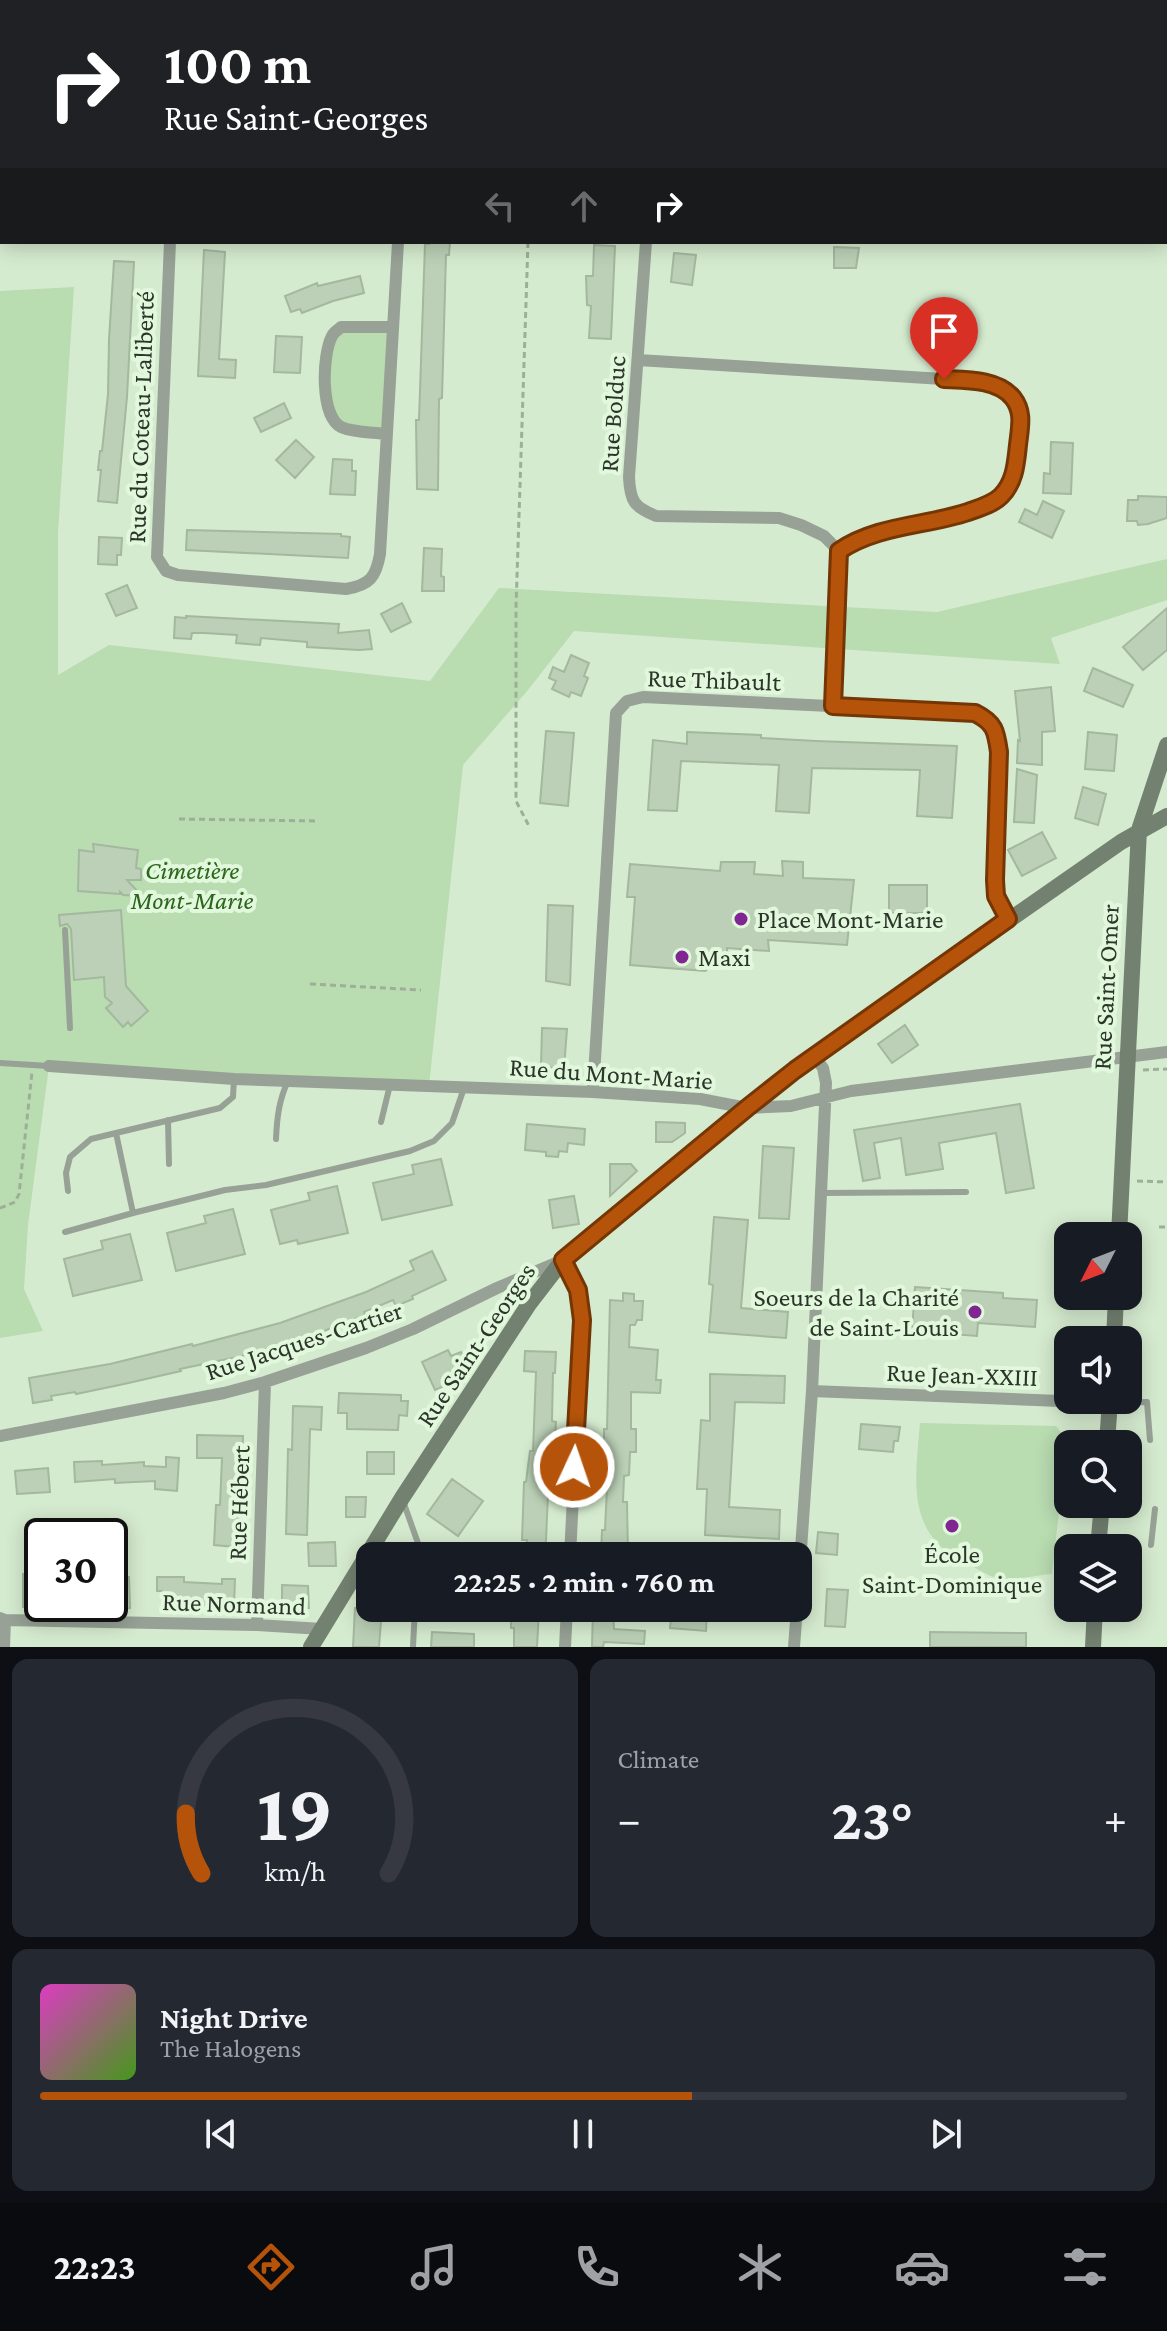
<!DOCTYPE html>
<html lang="en">
<head>
<meta charset="utf-8">
<style>
  body { margin:0; font-family:"Crimson Pro",serif; background:#242831; color:#f1f3f6; height:100vh; display:flex; flex-direction:column; font-size:30px; white-space:nowrap }
  * { box-sizing:border-box; margin:0 }
  p { font-size:26px; color:#9ea1a6 }
  .icon { flex:none; width:44px; height:44px; fill:none; stroke:currentColor; stroke-width:2; stroke-linecap:round; stroke-linejoin:round }
  .map { position:relative; height:1647px; overflow:hidden }
  .panel { display:flex; flex-direction:column; gap:12px; padding:12px; background:#0d0f14; flex:1 }
  .panel>* { flex:none }
  .guide { position:absolute; left:0px; top:0px; width:1168px; height:244px; box-shadow:0 4px 20px #0003; background:#202124; color:#fff; overflow:hidden }
  .needle { width:52px; rotate:228deg }
  .fabs { position:absolute; left:1054px; top:1222px; display:grid; gap:16px }
  .fabs a { display:grid; place-items:center; width:88px; height:88px; border-radius:16px; background:#171b24; box-shadow:0 4px 20px #0003; font-size:40px }
  .speed { position:absolute; left:24px; top:1518px; display:flex; gap:16px; font-size:40px; font-weight:700; text-align:center }
  .speed>* { display:grid; place-content:center; width:104px; height:104px; border-radius:50%; background:#171b24; box-shadow:0 4px 20px #0003; line-height:1 }
  .speed .limit { border:4px solid #111; border-radius:12px; background:#fff; color:#111 }
  .pin { position:absolute; display:grid; place-items:center; width:68px; height:68px; color:#fff; margin:-82px -34px; border-radius:50% 50% 50% 0; rotate:-45deg; box-shadow:0 0 8px #0007 }
  .pin .icon { rotate:45deg }
  .me { position:absolute; width:88px; margin:-44px; rotate:3deg; stroke-linejoin:round; filter:drop-shadow(0 0 6px #0008) }
  .turn { display:flex; align-items:center; gap:28px; height:168px; padding:0 32px; font-size:36px }
  .turn .icon { width:104px; height:104px; stroke-width:2.5 }
  .turn b { display:block; font-size:56px; line-height:68px }
  .lanes { display:flex; align-items:center; height:76px; padding:0 32px; background:#0003; justify-content:center; gap:40px; direction:ltr }
  .lanes .off { opacity:.35 }
  .big { font-size:60px; font-weight:700; line-height:1.1 }
  .panel .card { flex:1; display:flex; flex-direction:column; justify-content:center; gap:12px; min-width:0; padding:0 28px; border-radius:16px; background:#242831 }
  .panel .dial { align-items:center; gap:0 }
  .dial svg { height:208px; overflow:visible; fill:none; stroke:#363941; stroke-width:7; stroke-linecap:round; text-anchor:middle }
  .dial text { fill:#f1f3f6; stroke:none }
  .song { display:flex; align-items:center; gap:24px }
  .cover { width:96px; height:96px; border-radius:12px; background:linear-gradient(135deg,hsl(310 70% 55%),hsl(100 70% 35%)) }
  .played { height:8px; border-radius:4px; background:linear-gradient(90deg,#b45309 60%,#363941 60%) }
  .keys { display:flex; justify-content:space-around; direction:ltr }
  .heat { display:flex; justify-content:space-between; align-items:center; font-size:44px; direction:ltr }
  .panel .tiles { flex:1; display:grid; gap:12px; grid-template-columns:1fr 1fr }
  .card:last-child { grid-column:span 2 }
  .trip { position:absolute; left:356px; top:1542px; width:456px; height:80px; border-radius:16px; background:#171b24; box-shadow:0 4px 20px #0003; font-weight:700; line-height:80px; text-align:center }
  .menu { display:flex; height:128px; justify-content:space-around; align-items:center; background:#090b0e; color:#9ea1a6 }
  .menu .icon { width:56px; height:56px }
  .menu .current { color:#b45309 }
  .menu b { font-size:36px; color:#f1f3f6 }
  .map>svg:first-child { display:block }
  .green { fill:#b9dcb1 }
  .building { fill:#bbd0b6; stroke:#a3b89e; stroke-width:2 }
  .lines { fill:none; stroke-linecap:round; stroke-linejoin:round }
  .path { stroke:#9daf98; stroke-width:3; stroke-dasharray:6 4; stroke-linecap:butt }
  .lane { stroke:#97a195; stroke-width:6 }
  .street { stroke:#97a195; stroke-width:12 }
  .secondary { stroke:#738170; stroke-width:16 }
  .route-casing { stroke:#753606; stroke-width:20 }
  .route { stroke:#b45309; stroke-width:14 }
  .poi-dot { fill:#802693; stroke:#e2f8dc; stroke-width:3 }
  .labels { text-anchor:middle; dominant-baseline:central; stroke-width:8; stroke-linejoin:round; paint-order:stroke }
  .street-label { font-size:26px; fill:#2c352a; stroke:#e2f8dc }
  .park-label { font-size:26px; font-style:italic; fill:#2c651d; stroke:#e2f8dc }
  .poi-label { font-size:26px; fill:#2c352a; stroke:#e2f8dc; text-anchor:start }
</style>
</head>
<body>
<div class="map">
<svg width="1167" height="1647" viewBox="0 0 1167 1647">
  <rect width="100%" height="100%" fill="#d5ebcf"/>
  <path class="green" d="M74 287 58 533V675L109 645 430 681 499 588 937 612 1167 559V600L1051 638 1060 664 574 631 528 690 463 765 429 1086 49 1066 28 1225 24 1289 43 1331 0 1338V291Z
    M341 327H392L386 434 351 429 331 418 327 356Z
    M920 1423 1056 1426 1067 1440 1052 1574C1037 1575 1018 1580 1002 1579 991 1578 978 1569 968 1564 905 1536 915 1481 920 1423Z"/>
  <path class="building" d="M429 242H450L449 255H446L442 398 439 399 438 490 417 489 416 420H419L425 244H429Z
    M594 245 615 246 611 339 589 338 591 306 587 305 586 276H593Z
    M834 247 859 248 856 268H834Z
    M204 250 225 252 219 359 236 360 235 378 198 376Z
    M674 253 696 255 692 285 671 282Z
    M114 261 134 262 127 397 117 503 98 501 101 470H98L100 451H102L108 394 109 339Z
    M360 276 364 293 333 301 302 313 300 309 291 312 285 296 317 283 318 286Z
    M276 336 302 337 300 373 274 372Z
    M284 403 291 418 261 432 254 418Z
    M296 440 314 457 295 478 276 460Z
    M1051 442 1073 443 1071 494 1043 493 1044 473 1050 474Z
    M333 459 352 460V471H356L355 495 330 494Z
    M1138 496 1167 497V518L1148 524 1138 525 1137 521H1127L1128 500H1138Z
    M1043 501 1064 511 1052 538 1019 522 1025 509 1037 515Z
    M187 530 341 534V536L350 537 348 558 186 550Z
    M99 537 122 538 121 555H117V565L98 564Z
    M424 548 442 549 441 576 444 577V591H422Z
    M127 585 137 608 116 616 106 594Z
    M402 603 411 622 391 632 381 614Z
    M1167 608V650L1143 670 1123 647Z
    M186 616 339 624 338 633 369 630 372 649 359 650 307 647V642L261 638 260 645 236 643 237 635 204 633H192L191 639 174 638 175 617 186 618Z
    M571 655 589 663 584 676 588 678 581 696 571 692 569 697 552 689 556 681 549 678 553 667 564 672Z
    M1093 668 1133 685 1123 707 1084 691Z
    M1051 687 1055 731 1042 732V765L1017 763 1018 740 1020 741 1015 691Z
    M546 731 574 733 568 806 540 803Z
    M687 732 761 735V738L816 741 957 746 952 818 917 816 920 770 812 768 809 813 776 811 779 765 681 761 677 811 648 810 653 740 687 744Z
    M1088 732 1117 735 1114 771 1085 769Z
    M1017 769 1037 775 1034 823 1014 822Z
    M1083 787 1106 794 1098 825 1075 818Z
    M1042 832 1056 858 1022 876 1008 850Z
    M93 844 138 850 136 868 141 869V880H127L142 896 123 895 120 892V894L78 891 79 850 94 852Z
    M782 861 803 862V878L854 880 847 945 768 940 769 951 727 948V956L705 971 630 965 635 897H627L630 864 720 871 721 862H755L754 874 783 876Z
    M889 885H927V913H889Z
    M548 905 573 906 570 985 546 981Z
    M121 910 126 986 148 1011 131 1026 128 1022 123 1027 106 1008 112 1003 105 997 104 977 74 980 71 929 67 924 60 926 59 915Z
    M905 1025 918 1045 892 1063 878 1044Z
    M542 1028 567 1029 564 1068 541 1067Z
    M1020 1104 1034 1188 1006 1193 996 1133 939 1143 943 1169 906 1175 901 1138 874 1143 880 1178 863 1181 854 1130Z
    M656 1122 685 1123V1133L672 1142H656Z
    M527 1124 585 1129 584 1145 568 1143 567 1152 559 1151 558 1157 546 1156V1152L525 1150Z
    M763 1146 794 1148 789 1219 759 1218Z
    M441 1159 452 1205 382 1220 373 1183 414 1174 412 1165Z
    M610 1164H631L637 1171 610 1196Z
    M337 1186 348 1233 298 1244 297 1240 280 1244 271 1210 310 1200 308 1193Z
    M574 1196 579 1224 553 1228 549 1200Z
    M233 1209 245 1254 176 1271 167 1233 206 1223 204 1216Z
    M714 1217 748 1220 741 1308 788 1312 786 1338 709 1332 713 1285 709 1284Z
    M130 1234 142 1280 73 1296 64 1259 103 1249 101 1241Z
    M432 1251 446 1280 412 1296 413 1299 396 1306 393 1300 364 1312 365 1315 324 1331V1333L247 1355 180 1369 181 1371 124 1384 76 1394 75 1392 51 1396 52 1400 33 1403 29 1378 110 1364 192 1344 193 1346 280 1323 366 1292 414 1270 410 1261Z
    M915 1287 1003 1293V1298L1037 1300 1035 1327 978 1323 977 1336 912 1331Z
    M623 1293 634 1294V1301H643L642 1320H637L635 1325H630L629 1347 658 1350 656 1380H661L660 1393 631 1392V1429H636V1452H630L629 1475 624 1476 623 1502H627L628 1556 601 1555 602 1530H605L607 1487 598 1486 599 1460H604V1429H607L610 1300 623 1301Z
    M448 1350 451 1356 461 1352 468 1367 446 1377 449 1384 435 1390 422 1362Z
    M525 1351 556 1352 555 1373H553L552 1421 556 1422 555 1440H553L549 1472 546 1540 544 1556H526L527 1540H522L524 1482H526L530 1451H533L536 1372 524 1371Z
    M710 1374 785 1376 784 1403 735 1402 729 1507 780 1510 779 1539 705 1535 707 1489H697L701 1420 710 1421Z
    M339 1393 401 1395V1401H408L407 1416 399 1415 398 1430 347 1429V1413H338Z
    M293 1406 322 1407 321 1430 310 1429 307 1535 286 1534 288 1449 292 1450Z
    M861 1424 900 1427 898 1441H894L893 1452 859 1449Z
    M197 1435 243 1436 241 1491 235 1547 214 1545 216 1505H220L222 1458H197Z
    M367 1452H394V1474H367Z
    M166 1457 179 1458 177 1491 155 1489V1481L115 1483V1479L75 1482 74 1462 102 1461V1465L144 1462V1466L166 1467Z
    M48 1468 50 1492 17 1494 15 1471Z
    M452 1479 483 1501 458 1536 427 1514Z
    M346 1497H366L365 1517H346Z
    M818 1532 838 1534 837 1555 816 1553Z
    M335 1542 336 1566H309L308 1543Z
    M23 1574H34L37 1575V1581H42V1606L23 1607Z
    M129 1577 130 1608 110 1609V1578Z
    M157 1577H184V1582L222 1584V1579H235L234 1606 163 1604 162 1591H157Z
    M282 1585 308 1586 309 1608 282 1607Z
    M827 1589 848 1590 845 1627 825 1626Z
    M355 1608H382L379 1647H353Z
    M593 1608H613L614 1629 645 1631 644 1644 604 1642 603 1647H592Z
    M672 1608H707L706 1631 670 1628Z
    M511 1609 539 1610 537 1647H514V1628H511Z
    M432 1632 474 1634V1647H431Z
    M930 1632 1026 1633V1647H930Z"/>
  <g class="lines">
    <path class="path" d="M183 0V2
      M535 2V0
      M528 242 516 607V801L530 828
      M179 819 319 821
      M310 984 421 990
      M1143 1070 1167 1069
      M1137 1181 1167 1182
      M0 1208 15 1202 19 1194 32 1072
      M1159 1227H1167
      M1128 1272 1130 1247"/>
    <path class="lane" d="M65 930 70 1028
      M0 1063 49 1066
      M168 1120 169 1164
      M381 1122 390 1085
      M116 1133 133 1213
      M276 1139C277 1117 279 1100 288 1081
      M68 1191 66 1173 70 1157 91 1139 220 1108 233 1097 234 1079
      M820 1193 966 1192
      M65 1232 133 1213 225 1190 266 1185 410 1151 434 1141 452 1123 464 1088
      M1113 1403 1147 1402 1150 1440
      M403 1501 419 1546V1556
      M1151 1545 1155 1509
      M413 1647 415 1608"/>
    <path class="street" d="M969 0 971 2
      M665 2V0
      M815 2V0
      M0 178H2
      M170 242 157 557 166 571 178 575 346 589C370 585 376 577 380 554L398 242
      M646 242 629 477C630 501 634 507 656 516L779 518 801 525 824 536 839 551 833 706
      M638 360 975 381C995 385 1017 390 1021 414 1023 425 1019 440 1018 451 1016 467 1014 483 1001 496 993 504 979 508 968 512 926 526 877 525 839 551
      M386 434C373 432 354 433 341 427 320 416 322 355 332 336 334 332 338 330 341 327H392
      M49 1066 234 1079 593 1092 700 1099 747 1108 791 1106 851 1091 1167 1052
      M593 1092 616 713 627 701 643 697 975 713C995 723 996 731 999 752L995 880 996 896 1008 919
      M812 1391 1110 1403
      M0 1436 224 1393 265 1382 366 1348 413 1329 497 1288 563 1260 578 1290 582 1320 570 1556
      M798 1592 812 1391 826 1083 823 1068 814 1056
      M0 1618 5 1620 257 1625 322 1629
      M257 1625 265 1382
      M4 1647 5 1620
      M565 1647 567 1608
      M794 1647 797 1608"/>
    <path class="secondary" d="M1003 0 1006 2
      M207 2 231 0
      M1060 2 1062 0
      M0 14H2
      M1166 173 1167 174
      M1119 1236 1139 830 1167 745
      M1114 1340 1116 1296
      M1107 1444 1110 1400
      M1098 1548 1102 1504
      M311 1647 402 1498 529 1304 563 1260 747 1108 814 1056 1121 842 1167 816
      M1093 1647 1095 1608"/>
  </g>
  <g class="lines">
    <g class="route-casing">
      <path id="route" d="M574 1467 582 1320 578 1290 563 1260 747 1108 795 1070 1008 919 996 896 995 880 999 752C996 731 995 723 975 713L833 706 839 551C877 525 926 526 968 512 979 508 993 504 1001 496 1015 482 1016 463 1018 445 1020 427 1024 412 1013 398 998 379 966 380 944 379"/>
    </g>
    <use href="#route" class="route"/>
  </g>
  <g class="poi-dot">
    <circle cx="741" cy="919" r="8"/>
    <circle cx="682" cy="957" r="8"/>
    <circle cx="975" cy="1312" r="8"/>
    <circle cx="952" cy="1526" r="8"/>
  </g>
  <g class="labels">
    <g class="street-label">
      <text transform="translate(613 414) rotate(-86)">Rue Bolduc</text>
      <text transform="translate(141 417) rotate(-88)">Rue du Coteau-Laliberté</text>
      <text transform="translate(714 680) rotate(2)">Rue Thibault</text>
      <text transform="translate(1106 987) rotate(-87)">Rue Saint-Omer</text>
      <text transform="translate(611 1074) rotate(4)">Rue du Mont-Marie</text>
      <text transform="translate(304 1341) rotate(-18)">Rue Jacques-Cartier</text>
      <text transform="translate(476 1345) rotate(-56)">Rue Saint-Georges</text>
      <text transform="translate(962 1375) rotate(2)">Rue Jean-XXIII</text>
      <text transform="translate(239 1503) rotate(-88)">Rue Hébert</text>
      <text transform="translate(234 1604) rotate(2)">Rue Normand</text>
    </g>
    <g class="park-label">
      <text x="192" y="870">Cimetière<tspan x="192" dy="30">Mont-Marie</tspan></text>
    </g>
    <g class="poi-label">
      <text x="757" y="919">Place Mont-Marie</text>
      <text x="698" y="957">Maxi</text>
      <text x="959" y="1297" text-anchor="end">Soeurs de la Charité<tspan x="959" dy="30">de Saint-Louis</tspan></text>
      <text x="952" y="1554" text-anchor="middle">École<tspan x="952" dy="30">Saint-Dominique</tspan></text>
    </g>
  </g>
</svg>
<div class="fabs">
<a><svg class="needle" viewBox="-14 -14 28 28"><path d="M0-13l5 13h-10z" fill="#e53935"/><path d="M0 13l5-13h-10z" fill="#9ea1a6"/></svg></a>
<a><svg class="icon" aria-label="sound" viewBox="0 0 24 24"><path d="M4 9h4l5-4v14l-5-4H4zM17 9q2 3 0 6"/></svg></a>
<a><svg class="icon" aria-label="search" viewBox="0 0 24 24"><circle cx="10" cy="10" r="6"/><path d="M15 15l6 6"/></svg></a>
<a><svg class="icon" aria-label="layers" viewBox="0 0 24 24"><path d="M12 4l9 5-9 5-9-5zM3 14l9 5 9-5"/></svg></a>
</div>
<div class="speed"><div class="limit">30</div></div>
<div class="pin" style="left:944px;top:379px;background:#d93025"><svg class="icon" aria-label="arrive" viewBox="0 0 24 24"><path d="M6 21V4h12l-3 4 3 4H6"/></svg></div>
<svg class="me" style="left:574px;top:1467px" viewBox="-20 -20 40 40"><circle r="17" fill="#b45309" stroke="#fff" stroke-width="3"/><path d="M0-11L8 9 0 5-8 9z" fill="#fff"/></svg>
<div class="trip">22:25 · 2 min · 760 m</div>
<div class="guide">
<div class="turn"><svg class="icon" aria-label="right" viewBox="0 0 24 24"><path d="M7 20v-9h11M14 6l5 5-5 5"/></svg><div><b>100 m</b>Rue Saint-Georges</div></div>
<div class="lanes"><svg class="icon off" aria-label="left" viewBox="0 0 24 24"><path d="M17 20v-9H6M10 6l-5 5 5 5"/></svg><svg class="icon off" aria-label="ahead" viewBox="0 0 24 24"><path d="M12 20V5M6 11l6-6 6 6"/></svg><svg class="icon" aria-label="right" viewBox="0 0 24 24"><path d="M7 20v-9h11M14 6l5 5-5 5"/></svg></div>
</div>
</div>
<section class="panel">
<div class="tiles">
<div class="card dial"><svg viewBox="0 0 100 80">
<path d="M14 69A42 42 0 1 1 86 69"/>
<path d="M14 69A42 42 0 0 1 8 46" stroke="#b45309"/>
<text x="50" y="56" font-size="32" font-weight="700">19</text>
<text x="50" y="72" font-size="11">km/h</text>
</svg></div>
<div class="card"><p>Climate</p>
<div class="heat"><a>−</a><b class="big">23°</b><a>+</a></div>
</div>
<div class="card">
<div class="song"><i class="cover"></i><div><b>Night Drive</b><p>The Halogens</p></div></div>
<div class="played"></div>
<div class="keys"><svg class="icon" aria-label="previous" viewBox="0 0 24 24"><path d="M18 5L8 12l10 7zM5 5v14"/></svg><svg class="icon" aria-label="pause" viewBox="0 0 24 24"><path d="M8 5v14M16 5v14"/></svg><svg class="icon" aria-label="next" viewBox="0 0 24 24"><path d="M6 5l10 7-10 7zM19 5v14"/></svg></div>
</div>
</div>
</section>
<nav class="menu">
<b>22:23</b>
<svg class="icon current" aria-label="directions" viewBox="0 0 24 24"><path d="M12 3l9 9-9 9-9-9zM9 14v-3h6M13 9l2 2-2 2"/></svg>
<svg class="icon" aria-label="music" viewBox="0 0 24 24"><path d="M9 18V5l10-2v13"/><circle cx="6" cy="18" r="3"/><circle cx="16" cy="16" r="3"/></svg>
<svg class="icon" aria-label="phone" viewBox="0 0 24 24"><path d="M5 4h4l2 5-3 2q2 4 5 5l2-3 5 2v4C11 20 4 13 5 4z"/></svg>
<svg class="icon" aria-label="climate" viewBox="0 0 24 24"><path d="M12 3v18M4 7l16 10M4 17L20 7"/></svg>
<svg class="icon" aria-label="car" viewBox="0 0 24 24"><path d="M5 17H2v-5l4-1 3-4h7l3 4 3 1v5h-3M9 17h6M6 11h13"/><circle cx="7" cy="17" r="2"/><circle cx="17" cy="17" r="2"/></svg>
<svg class="icon" aria-label="filters" viewBox="0 0 24 24"><path d="M4 7h16M4 17h16"/><circle cx="9" cy="7" r="2"/><circle cx="15" cy="17" r="2"/></svg>
</nav>
</body>
</html>
